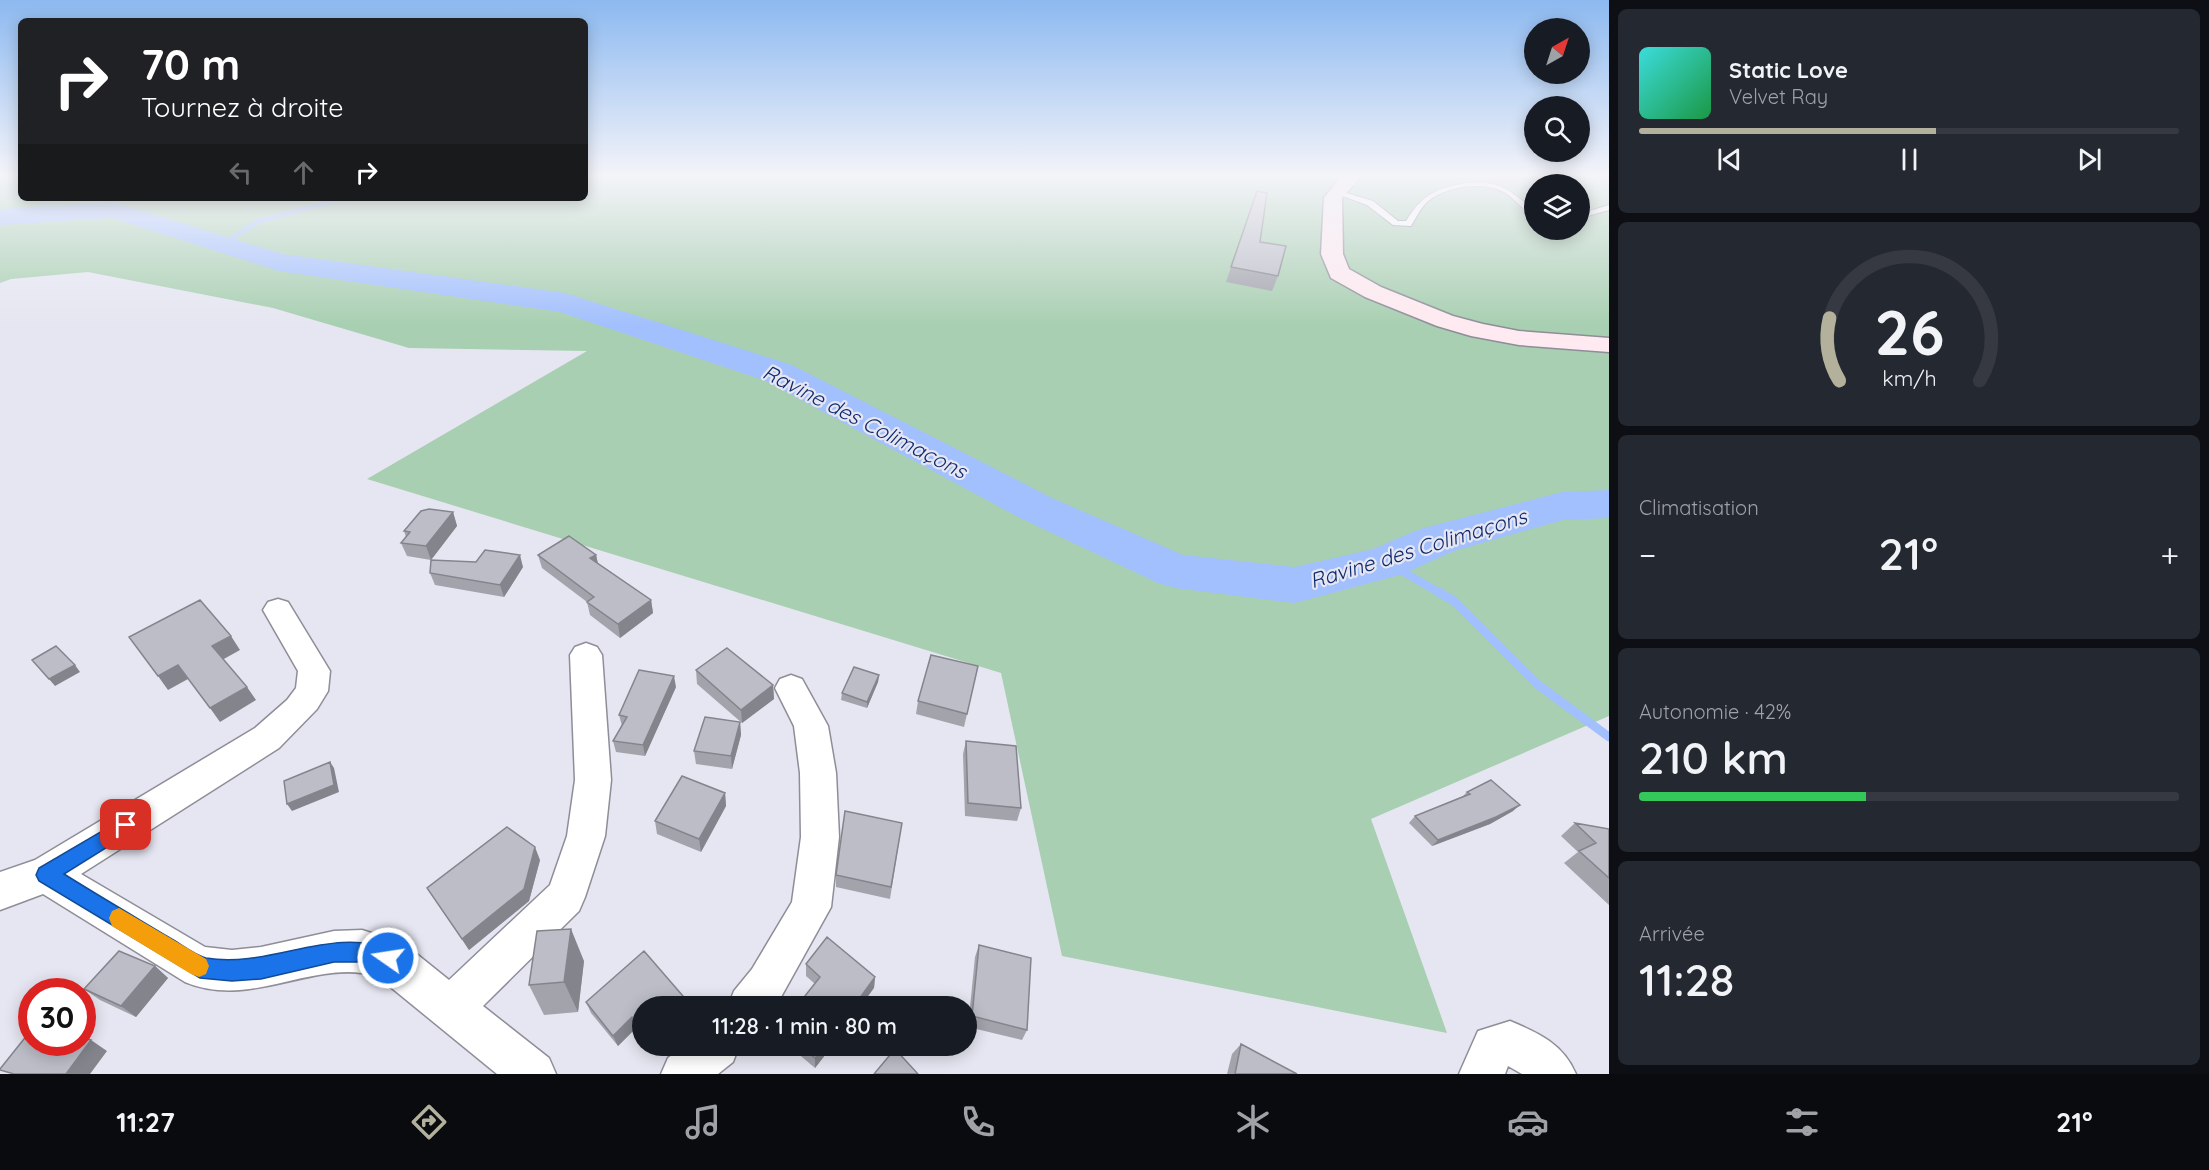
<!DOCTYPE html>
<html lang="fr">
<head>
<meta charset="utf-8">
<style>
  body { margin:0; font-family:Quicksand,sans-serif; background:#242831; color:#f1f3f6; height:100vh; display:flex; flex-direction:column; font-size:22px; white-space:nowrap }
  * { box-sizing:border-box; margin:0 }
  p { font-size:20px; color:#9ea1a6 }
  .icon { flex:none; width:33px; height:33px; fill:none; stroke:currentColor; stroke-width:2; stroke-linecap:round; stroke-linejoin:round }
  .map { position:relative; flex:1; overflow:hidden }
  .panel { display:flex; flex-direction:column; gap:9px; padding:9px; background:#0d0f14; width:600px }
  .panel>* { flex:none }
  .banner { position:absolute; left:18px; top:18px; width:570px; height:183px; border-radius:9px; box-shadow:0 3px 15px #0003; background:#202124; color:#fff; overflow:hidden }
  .needle { width:39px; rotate:39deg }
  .controls { position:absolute; left:1524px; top:18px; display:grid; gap:12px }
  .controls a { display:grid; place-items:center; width:66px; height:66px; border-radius:50%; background:#171b24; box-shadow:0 3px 15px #0003; font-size:30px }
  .speed { position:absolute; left:18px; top:978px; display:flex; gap:12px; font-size:30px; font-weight:700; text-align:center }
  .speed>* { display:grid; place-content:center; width:78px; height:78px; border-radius:50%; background:#171b24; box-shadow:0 3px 15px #0003; line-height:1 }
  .speed .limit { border:9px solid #d22; background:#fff; color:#111 }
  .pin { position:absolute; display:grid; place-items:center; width:51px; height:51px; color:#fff; margin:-26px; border-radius:12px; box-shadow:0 3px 9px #0006 }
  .me { position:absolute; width:66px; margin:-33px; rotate:283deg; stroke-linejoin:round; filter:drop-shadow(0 0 4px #0008) }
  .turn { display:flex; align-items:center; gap:21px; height:126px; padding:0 24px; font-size:27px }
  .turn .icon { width:78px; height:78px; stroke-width:2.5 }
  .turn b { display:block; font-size:42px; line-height:51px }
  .lanes { display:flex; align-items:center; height:57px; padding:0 24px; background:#0003; justify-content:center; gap:30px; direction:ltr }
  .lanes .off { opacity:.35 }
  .big { font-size:45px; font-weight:600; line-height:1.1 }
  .panel .widget { flex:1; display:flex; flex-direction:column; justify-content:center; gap:9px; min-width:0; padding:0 21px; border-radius:9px; background:#242831 }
  .panel .dial { align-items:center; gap:0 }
  .dial svg { height:156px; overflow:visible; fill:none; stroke:#363941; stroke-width:7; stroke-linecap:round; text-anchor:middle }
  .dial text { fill:#f1f3f6; stroke:none }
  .song { display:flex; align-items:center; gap:18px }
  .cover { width:72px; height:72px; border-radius:9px; background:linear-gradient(135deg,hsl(180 70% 55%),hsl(140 70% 35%)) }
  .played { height:6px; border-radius:3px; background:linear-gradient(90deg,#b3b09b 55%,#363941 55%) }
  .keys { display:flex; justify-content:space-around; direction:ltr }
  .heat { display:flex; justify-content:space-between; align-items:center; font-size:33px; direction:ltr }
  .charge { height:9px; border-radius:4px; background:linear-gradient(90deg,#34c759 42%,#363941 0) }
  .trip { position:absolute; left:632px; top:996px; width:345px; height:60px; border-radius:30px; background:#171b24; box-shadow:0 3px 15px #0003; font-weight:600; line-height:60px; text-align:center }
  .menu { display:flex; height:96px; justify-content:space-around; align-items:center; background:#090b0e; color:#9ea1a6 }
  .menu .icon { width:42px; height:42px }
  .menu .active { color:#b3b09b }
  .menu b { font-size:27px; color:#f1f3f6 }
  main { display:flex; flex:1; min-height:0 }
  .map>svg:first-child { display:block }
  .green { fill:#a8cfb1; fill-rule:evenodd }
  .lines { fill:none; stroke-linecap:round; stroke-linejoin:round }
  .stream-far2 { stroke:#a2c0fd; stroke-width:4.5 }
  .stream-far1 { stroke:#a2c0fd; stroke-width:8 }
  .stream { stroke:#a2c0fd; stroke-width:9 }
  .river { fill:#a2c0fd; fill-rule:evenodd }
  .service-casing { stroke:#8e8d98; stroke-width:2 }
  .minor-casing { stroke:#8e8d98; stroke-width:3 }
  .secondary-casing { stroke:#8e8d98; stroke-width:3 }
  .service { fill:#fff; fill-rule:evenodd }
  .minor { fill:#fff; fill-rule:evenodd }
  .secondary { fill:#feeaf0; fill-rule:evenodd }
  .wall { fill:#a3a3ac }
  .shaded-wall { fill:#84848c }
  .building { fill:#bdbdc8; stroke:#84848c; stroke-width:1.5 }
  .route { fill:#1a73e8; stroke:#114b97; stroke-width:1.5 }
  .slow { fill:#f59e0b }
  .labels { text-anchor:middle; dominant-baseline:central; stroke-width:4.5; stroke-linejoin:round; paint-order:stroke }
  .water-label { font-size:21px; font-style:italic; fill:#0e2a6e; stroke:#e6e6f2 }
</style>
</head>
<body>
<main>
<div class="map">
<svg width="1609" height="1074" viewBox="0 0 1609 1074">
  <rect width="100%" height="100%" fill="#e6e6f2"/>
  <path class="green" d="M0 176H21V198H585V176H1609V716L1371 819 1447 1033 1062 956 1001 673 367 479 587 351 409 348 273 308 88 272 11 279 0 283ZM1534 184H1580V230H1534Z"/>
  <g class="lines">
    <path class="stream-far2" d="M223 244 259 221 345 198"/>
    <path class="stream-far1" d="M1386 562 1440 593"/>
    <path class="stream" d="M1437 591 1454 601 1537 684 1609 737"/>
    <path class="river" d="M113 202 283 254 565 293 792 365 1052 498 1183 555 1295 567 1373 549 1420 529 1562 492 1609 490V518L1563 520 1454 551 1403 574 1295 603 1175 588 1158 583 1020 518 766 381 560 312 279 271 112 218 0 225V209Z"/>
    <g class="service-casing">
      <path id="service" d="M1466 183C1502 180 1507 190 1534 209V214C1522 211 1515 198 1504 192 1482 181 1446 186 1427 202 1420 209 1416 218 1411 226L1393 225 1367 205 1332 192 1336 190 1373 201 1398 221H1406C1422 195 1436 188 1466 183Z
        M1609 205V210L1580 218V214Z"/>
    </g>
    <g class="minor-casing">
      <path id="minor" d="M278 599 288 602 330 671 328 691 317 709 279 748 81 874 205 947 232 950 261 947 334 931 362 930 403 943 449 980 550 885 567 836 575 780 570 655 575 647 586 643 597 647 602 655 611 780 605 836 585 897 579 911 483 1006 549 1058 556 1074H497L377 976C313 958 253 1010 185 982L43 894 0 910V872L35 860 255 728 287 700 296 688 298 671 263 610 268 602Z
        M791 675 802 679 828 726 836 773 839 837 831 907 776 1006H728L734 991 752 969 792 902 801 837 800 773 794 726 775 688 780 679Z
        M1510 1021C1539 1033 1563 1044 1576 1074H1522L1508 1066 1505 1074H1459L1478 1031Z
        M683 1046H739L733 1062 718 1074H661L668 1058Z"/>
    </g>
    <g class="secondary-casing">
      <path id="secondary" d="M1341 176H1361L1342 198 1343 254 1349 269 1381 287 1453 316 1483 324 1519 331 1609 338V352L1519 345 1471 336 1437 326 1365 297 1331 278 1321 254 1324 198Z"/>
    </g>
    <use href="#service" class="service"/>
    <use href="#minor" class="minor"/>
    <use href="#secondary" class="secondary"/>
  </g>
  <path class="wall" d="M1257 191 1260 242 1278 276 1272 291 1226 282Z
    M453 512 457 526 431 560 407 556 401 543 406 537 404 531Z
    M538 555H596L598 564 651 600 653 613 620 638 590 615 587 602 542 568Z
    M476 562 523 567 504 597 435 585 430 573Z
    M978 666 964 727 916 714 918 701Z
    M696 670 773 685 774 699 742 723 697 684Z
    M879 675 878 682 867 708 841 700 842 693Z
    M676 687 645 756 616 752 613 741 622 726 619 715Z
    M740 722 741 735 732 769 696 764 694 751Z
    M966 741 1021 808 1017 821 965 816 963 754Z
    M1467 792 1513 811 1490 824 1432 846 1409 823 1415 816 1463 796Z
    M725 793 726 806 701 852 657 834 655 821Z
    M1575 823 1609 829V905L1564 863 1578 852 1561 836Z
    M900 836 890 899 836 887V875Z
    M540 860 529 901 469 950 427 888Z
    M979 945 1027 1030 1022 1040 968 1027 975 957Z
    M584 961 578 1012 544 1015 529 985Z
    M806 964 875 977 874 988 815 984 806 976Z
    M155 966 168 978 136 1017 100 1000 84 989Z
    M586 1002 689 1003 690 1006H642V1035L636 1028 618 1046 591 1013Z
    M1241 1044 1297 1074H1227L1232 1054Z
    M789 1046H832L815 1068Z"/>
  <path class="shaded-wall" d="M453 512 457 526 431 560 426 546Z
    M520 555 523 567 504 597 500 585Z
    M596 555 599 568 590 558Z
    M651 600 653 613 620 638 618 624Z
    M231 636 240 650 222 660 212 646Z
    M75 665 80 672 55 686 49 679Z
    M178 665 188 679 168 690 158 676Z
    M879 675 878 682 867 708V702Z
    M674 676 676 687 645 756 643 745Z
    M773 685 774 699 742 723 741 710Z
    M247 687 256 700 220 722 210 708Z
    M740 722 741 735 732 769 731 756Z
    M330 762 334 768 339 792 292 811 287 804Z
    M725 793 726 806 701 852 699 839Z
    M1520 805 1513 811 1490 824 1432 846 1438 840Z
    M535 847 540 860 529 901 469 950 462 939Z
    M571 929 584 961 578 1012 564 982Z
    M155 966 168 978 136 1017 121 1006Z
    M875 977 874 988 861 1006H854Z
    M632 1017 636 1028 618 1046 613 1036Z
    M91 1040 107 1051 90 1074H66Z
    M653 1046H661L655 1051Z
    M825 1046H832L815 1068V1058Z"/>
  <path class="building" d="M1257 191 1267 193 1260 242 1286 246 1278 276 1231 267Z
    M429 509 453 512 426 546 401 543 410 532 404 531 421 511Z
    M569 536 596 555 590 558 651 600 618 624 587 602 594 597 538 555Z
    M485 550 520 555 500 585 430 573 431 560 476 562Z
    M200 600 231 636 212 646 247 687 210 708 178 665 158 676 129 637Z
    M56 646 75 665 49 679 32 660Z
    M727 648 773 685 741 710 696 670Z
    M931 655 978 666 967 714 918 701Z
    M854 667 879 675 867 702 842 693Z
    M639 670 674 676 643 745 613 741 627 717 619 715Z
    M705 717 740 722 731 756 694 751Z
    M966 741 1016 746 1021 808 968 803Z
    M330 762 334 785 287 804 284 781Z
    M682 776 725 793 699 839 655 821Z
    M1491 780 1520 805 1496 817 1438 840 1415 816 1470 794 1467 792Z
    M845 811 902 823 891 887 836 875Z
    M1575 823 1609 829V878L1579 851 1596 843Z
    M507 827 535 847 524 889 462 939 427 888Z
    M571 929 564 982 529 985 537 931Z
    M827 937 875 977 854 1006H797L820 977 806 964Z
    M979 945 1031 958 1027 1030 972 1016Z
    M119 951 155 966 121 1006 84 989Z
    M644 951 689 1003 686 1006H642V1029L632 1017 613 1036 586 1002Z
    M32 1029V1042H82V1038L91 1040 66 1074H14L0 1070V1069Z
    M1241 1044 1297 1074H1235Z
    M801 1046H825L815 1058Z
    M895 1049 918 1074H874Z"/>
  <linearGradient id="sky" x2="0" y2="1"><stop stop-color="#8cb9f0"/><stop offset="0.54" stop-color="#f4f4f9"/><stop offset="1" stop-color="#f4f4f9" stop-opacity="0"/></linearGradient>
  <rect width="1609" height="326" fill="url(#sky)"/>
  <path class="route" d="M126 817 133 819 136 825 133 831 64 874C99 896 135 917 170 938 181 944 194 955 206 958 271 969 332 924 395 951L398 958 395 965 388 968 362 962H334L261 979 232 981 200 978 39 881 36 875 39 868Z"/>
  <path class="slow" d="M119 908 206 959 209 966 206 974 199 977 191 974 112 926 109 918 112 911Z"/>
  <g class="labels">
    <g class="water-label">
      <text transform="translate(865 421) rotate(27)">Ravine des Colimaçons</text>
      <text transform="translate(1418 548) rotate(-17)">Ravine des Colimaçons</text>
    </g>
  </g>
</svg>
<div class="controls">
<a><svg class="needle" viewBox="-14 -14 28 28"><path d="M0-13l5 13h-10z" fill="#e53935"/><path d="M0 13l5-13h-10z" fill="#9ea1a6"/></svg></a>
<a><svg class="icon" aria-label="search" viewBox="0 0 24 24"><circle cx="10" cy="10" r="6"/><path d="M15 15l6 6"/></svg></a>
<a><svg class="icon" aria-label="layers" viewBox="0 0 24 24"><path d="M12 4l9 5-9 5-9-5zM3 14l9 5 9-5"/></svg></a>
</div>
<div class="speed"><div class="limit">30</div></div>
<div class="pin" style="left:126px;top:825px;background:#d93025"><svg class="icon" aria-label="arrive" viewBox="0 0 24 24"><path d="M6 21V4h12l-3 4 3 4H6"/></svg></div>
<svg class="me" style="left:388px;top:958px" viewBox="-20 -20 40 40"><circle r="17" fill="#1a73e8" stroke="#fff" stroke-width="3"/><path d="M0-11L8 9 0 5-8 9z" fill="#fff"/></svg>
<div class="trip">11:28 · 1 min · 80 m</div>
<div class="banner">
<div class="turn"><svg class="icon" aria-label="right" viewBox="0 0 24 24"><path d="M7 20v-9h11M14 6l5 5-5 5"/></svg><div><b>70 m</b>Tournez à droite</div></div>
<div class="lanes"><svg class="icon off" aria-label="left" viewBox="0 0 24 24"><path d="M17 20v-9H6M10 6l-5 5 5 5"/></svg><svg class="icon off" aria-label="ahead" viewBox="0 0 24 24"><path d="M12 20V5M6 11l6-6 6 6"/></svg><svg class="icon" aria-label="right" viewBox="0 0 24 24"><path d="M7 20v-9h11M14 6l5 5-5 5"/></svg></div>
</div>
</div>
<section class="panel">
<div class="widget">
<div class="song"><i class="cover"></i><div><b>Static Love</b><p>Velvet Ray</p></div></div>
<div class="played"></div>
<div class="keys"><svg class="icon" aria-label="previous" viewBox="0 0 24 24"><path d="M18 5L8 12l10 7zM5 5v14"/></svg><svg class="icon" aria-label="pause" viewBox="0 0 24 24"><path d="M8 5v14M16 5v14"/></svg><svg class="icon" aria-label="next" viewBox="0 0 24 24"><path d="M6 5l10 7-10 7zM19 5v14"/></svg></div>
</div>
<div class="widget dial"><svg viewBox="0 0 100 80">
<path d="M14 69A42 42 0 1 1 86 69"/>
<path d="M14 69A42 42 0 0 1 9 37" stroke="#b3b09b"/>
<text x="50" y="56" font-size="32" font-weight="700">26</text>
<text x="50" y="72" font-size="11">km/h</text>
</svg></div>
<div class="widget"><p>Climatisation</p>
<div class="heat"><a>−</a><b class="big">21°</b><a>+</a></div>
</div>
<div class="widget"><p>Autonomie · 42%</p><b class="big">210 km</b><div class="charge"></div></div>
<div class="widget"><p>Arrivée</p><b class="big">11:28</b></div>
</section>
</main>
<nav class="menu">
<b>11:27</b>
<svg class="icon active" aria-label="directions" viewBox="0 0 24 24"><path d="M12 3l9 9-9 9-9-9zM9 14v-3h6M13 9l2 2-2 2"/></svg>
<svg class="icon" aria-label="music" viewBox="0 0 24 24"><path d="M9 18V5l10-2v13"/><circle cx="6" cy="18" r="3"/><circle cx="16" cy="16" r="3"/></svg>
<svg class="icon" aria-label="phone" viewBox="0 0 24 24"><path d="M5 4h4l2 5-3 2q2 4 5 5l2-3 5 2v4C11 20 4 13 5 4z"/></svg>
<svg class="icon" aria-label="climate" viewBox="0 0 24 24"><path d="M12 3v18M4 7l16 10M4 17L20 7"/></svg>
<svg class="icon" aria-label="car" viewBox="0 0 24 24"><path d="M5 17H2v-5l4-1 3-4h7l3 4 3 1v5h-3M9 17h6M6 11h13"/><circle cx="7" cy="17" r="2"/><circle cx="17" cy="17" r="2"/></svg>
<svg class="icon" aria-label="filters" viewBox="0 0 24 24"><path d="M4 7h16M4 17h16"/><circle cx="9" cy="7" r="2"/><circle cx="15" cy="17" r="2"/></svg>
<b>21°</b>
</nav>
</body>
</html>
